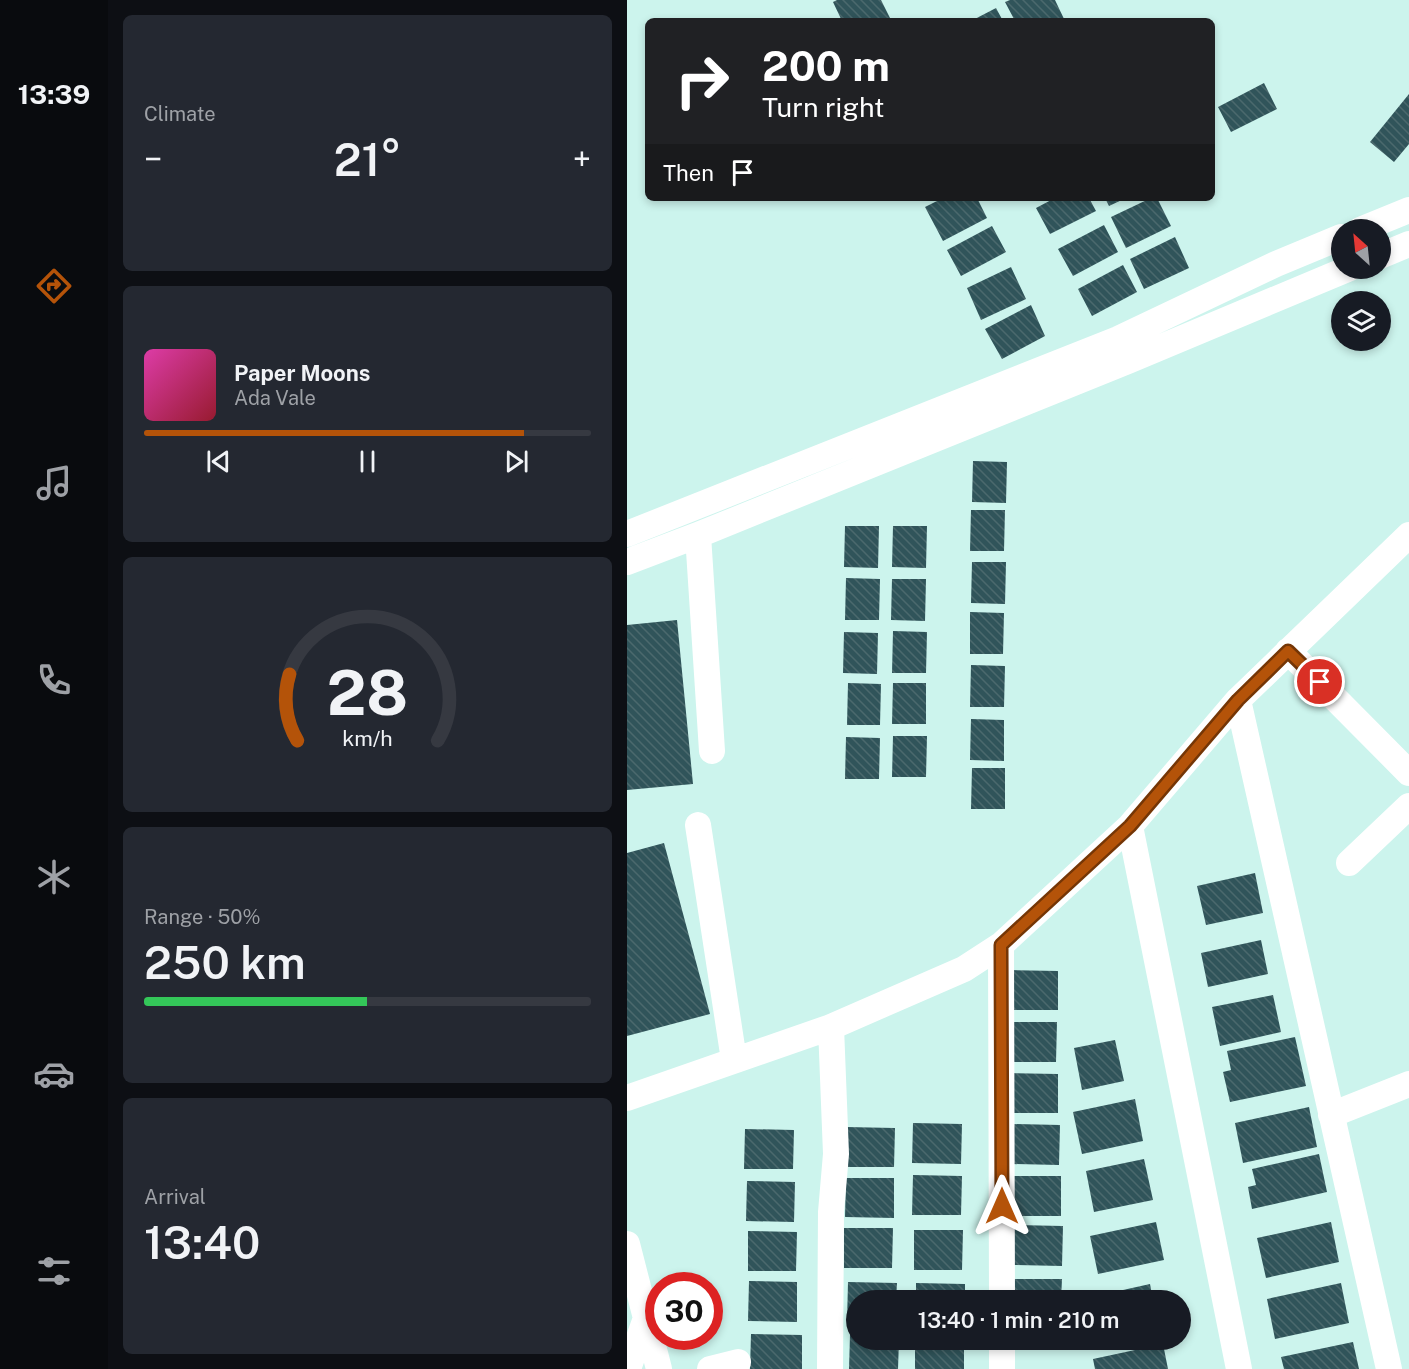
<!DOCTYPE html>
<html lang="en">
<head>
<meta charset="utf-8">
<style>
  body { margin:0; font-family:"Public Sans",sans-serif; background:#242831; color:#f1f3f6; height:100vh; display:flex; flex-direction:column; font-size:22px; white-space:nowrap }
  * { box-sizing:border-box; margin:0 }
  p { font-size:20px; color:#9ea1a6 }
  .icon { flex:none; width:33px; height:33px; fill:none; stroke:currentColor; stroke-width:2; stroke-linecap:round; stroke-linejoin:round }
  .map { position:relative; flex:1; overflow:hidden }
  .sheet { display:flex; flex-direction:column; gap:15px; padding:15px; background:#0d0f14; width:519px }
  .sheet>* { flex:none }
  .banner { position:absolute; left:18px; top:18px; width:570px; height:183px; border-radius:9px; box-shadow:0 3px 9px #0003; background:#202124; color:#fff; overflow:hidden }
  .needle { width:39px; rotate:333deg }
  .controls { position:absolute; left:704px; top:219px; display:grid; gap:12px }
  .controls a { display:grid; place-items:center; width:60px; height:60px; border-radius:50%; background:#171b24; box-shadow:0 3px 9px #0003; font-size:30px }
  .speed { position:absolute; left:18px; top:1272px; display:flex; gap:12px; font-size:30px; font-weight:700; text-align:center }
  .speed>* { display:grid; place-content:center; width:78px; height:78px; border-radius:50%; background:#171b24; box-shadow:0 3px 9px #0003; line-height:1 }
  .speed .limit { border:9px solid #d22; background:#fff; color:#111 }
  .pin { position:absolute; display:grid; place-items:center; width:51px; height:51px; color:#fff; margin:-26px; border:3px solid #fff; border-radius:50%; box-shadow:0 2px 6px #0007 }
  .me { position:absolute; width:66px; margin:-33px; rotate:0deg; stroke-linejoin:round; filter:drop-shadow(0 0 4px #0008) }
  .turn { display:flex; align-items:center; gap:21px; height:126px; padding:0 18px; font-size:27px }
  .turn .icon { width:78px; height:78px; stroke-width:2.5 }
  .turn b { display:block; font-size:42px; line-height:51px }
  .then { display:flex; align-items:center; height:57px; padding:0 18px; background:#0003; gap:12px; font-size:22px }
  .big { font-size:45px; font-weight:600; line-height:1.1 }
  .sheet .widget { flex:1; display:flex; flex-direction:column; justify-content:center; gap:9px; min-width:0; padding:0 21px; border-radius:9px; background:#242831 }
  .sheet .dial { align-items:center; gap:0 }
  .dial svg { height:156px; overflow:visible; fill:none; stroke:#363941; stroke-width:7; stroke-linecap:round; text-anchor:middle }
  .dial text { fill:#f1f3f6; stroke:none }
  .song { display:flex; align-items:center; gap:18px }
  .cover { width:72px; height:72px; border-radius:9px; background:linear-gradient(135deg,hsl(320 70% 55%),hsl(350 70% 35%)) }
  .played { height:6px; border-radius:3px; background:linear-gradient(90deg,#b45309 85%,#363941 85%) }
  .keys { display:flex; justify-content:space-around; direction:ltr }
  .heat { display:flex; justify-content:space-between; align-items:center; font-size:33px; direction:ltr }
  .charge { height:9px; border-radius:4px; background:linear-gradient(90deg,#34c759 50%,#363941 0) }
  .trip { position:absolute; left:219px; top:1290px; width:345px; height:60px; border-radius:30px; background:#171b24; box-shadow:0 3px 9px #0003; font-weight:600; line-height:60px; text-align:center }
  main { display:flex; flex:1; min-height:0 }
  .menu { display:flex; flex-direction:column; width:108px; justify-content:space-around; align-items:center; background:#090b0e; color:#9ea1a6 }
  .menu .icon { width:42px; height:42px }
  .menu .on { color:#b45309 }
  .menu b { font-size:27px; color:#f1f3f6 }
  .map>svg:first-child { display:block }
  .building { fill:url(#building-back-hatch) }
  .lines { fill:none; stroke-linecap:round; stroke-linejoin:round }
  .minor { stroke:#fff; stroke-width:26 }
  .route-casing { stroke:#753606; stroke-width:15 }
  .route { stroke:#b45309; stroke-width:10 }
</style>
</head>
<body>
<main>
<nav class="menu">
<b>13:39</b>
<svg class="icon on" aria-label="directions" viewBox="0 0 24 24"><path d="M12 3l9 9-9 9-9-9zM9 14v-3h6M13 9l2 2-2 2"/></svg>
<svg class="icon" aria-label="music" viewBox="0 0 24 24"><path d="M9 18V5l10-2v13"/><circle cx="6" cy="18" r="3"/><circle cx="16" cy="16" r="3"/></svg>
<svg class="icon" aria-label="phone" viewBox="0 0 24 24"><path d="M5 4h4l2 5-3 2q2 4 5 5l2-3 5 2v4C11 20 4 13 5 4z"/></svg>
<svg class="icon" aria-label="climate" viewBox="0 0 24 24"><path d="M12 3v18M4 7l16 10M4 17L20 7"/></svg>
<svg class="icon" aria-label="car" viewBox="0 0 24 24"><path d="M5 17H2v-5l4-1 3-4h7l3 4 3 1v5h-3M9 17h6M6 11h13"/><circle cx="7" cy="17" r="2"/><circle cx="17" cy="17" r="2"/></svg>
<svg class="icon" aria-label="filters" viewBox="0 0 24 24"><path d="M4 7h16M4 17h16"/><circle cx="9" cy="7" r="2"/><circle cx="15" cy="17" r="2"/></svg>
</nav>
<section class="sheet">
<div class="widget"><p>Climate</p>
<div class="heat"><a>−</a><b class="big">21°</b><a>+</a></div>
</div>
<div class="widget">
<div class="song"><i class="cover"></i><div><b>Paper Moons</b><p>Ada Vale</p></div></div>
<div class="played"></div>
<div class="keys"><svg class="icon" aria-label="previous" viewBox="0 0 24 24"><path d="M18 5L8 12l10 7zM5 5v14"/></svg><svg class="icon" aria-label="pause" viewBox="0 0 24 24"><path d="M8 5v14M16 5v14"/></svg><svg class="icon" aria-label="next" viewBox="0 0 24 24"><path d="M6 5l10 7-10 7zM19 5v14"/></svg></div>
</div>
<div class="widget dial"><svg viewBox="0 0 100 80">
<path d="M14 69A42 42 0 1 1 86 69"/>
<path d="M14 69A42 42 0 0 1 10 35" stroke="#b45309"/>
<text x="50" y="56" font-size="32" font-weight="700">28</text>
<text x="50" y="72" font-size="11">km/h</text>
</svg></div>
<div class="widget"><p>Range · 50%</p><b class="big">250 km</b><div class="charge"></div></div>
<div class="widget"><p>Arrival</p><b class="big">13:40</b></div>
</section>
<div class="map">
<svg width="782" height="1369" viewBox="0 0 782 1369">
  <defs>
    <pattern id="building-back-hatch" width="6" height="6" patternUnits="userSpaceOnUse" patternTransform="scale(1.5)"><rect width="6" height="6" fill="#30545a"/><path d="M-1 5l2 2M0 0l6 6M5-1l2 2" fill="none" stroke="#4b696d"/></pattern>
  </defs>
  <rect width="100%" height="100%" fill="#ccf4ed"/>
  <path class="building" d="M210 0H254L264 20 262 21H215L206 2Z
    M383 0H428L438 21H388L378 2Z
    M369 8 376 21H344Z
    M637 83 650 109 604 132 591 107Z
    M782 94V144L767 162 743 142Z
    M316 198H350L360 218 316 241 298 207Z
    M428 198H462L469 211 423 234 409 208Z
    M478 198H499L482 206Z
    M524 198H530L544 226 499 248 484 217Z
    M477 225 491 252 446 276 431 249Z
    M365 226 379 252 334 276 320 250Z
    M548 237 562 268 517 289 503 259Z
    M496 265 510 292 465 316 451 289Z
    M384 267 399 299 354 320 340 288Z
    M404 305 418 336 375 359 358 329Z
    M346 461 380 462 379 503 345 502Z
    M344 510H378L377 551H343Z
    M218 526H252L251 568 217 567Z
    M266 526H300L299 568 265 567Z
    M345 562H379L378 604 344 603Z
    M219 578 253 579 252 620H218Z
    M265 579H299L298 621 264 620Z
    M343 612 377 613 376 654H343Z
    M50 620 66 784 0 790V625Z
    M266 631 300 632 299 673H265Z
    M217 632 251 633 250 674 216 673Z
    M344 665 378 666 377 707H343Z
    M221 683 254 684 253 725H220Z
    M266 683H299V724H265Z
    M344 719 377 720V761L343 760Z
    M266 736H300L299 777H265Z
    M219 737 253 738 252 779H218Z
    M345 768H378V809H344Z
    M37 843 83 1014 0 1036V853Z
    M628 873 636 913 579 925 570 886Z
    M634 940 641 974 581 987 574 953Z
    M383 970 431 971V1010H382Z
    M646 995 654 1032 593 1046 585 1007Z
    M381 1022H430L429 1062H380Z
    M668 1037 679 1086 603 1102 596 1072 604 1070 600 1051Z
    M488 1040 497 1081 455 1090 447 1048Z
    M383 1073 431 1074V1113H382Z
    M508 1099 516 1141 455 1154 446 1112Z
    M682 1107 690 1147 616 1163 608 1123Z
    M286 1123 335 1124 334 1164 285 1163Z
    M384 1124 433 1125 432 1165 384 1164Z
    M219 1127 268 1128 267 1167H218Z
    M118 1129 167 1130 166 1169H117Z
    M692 1154 700 1192 625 1209 621 1187 629 1185 625 1169Z
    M517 1159 526 1200 467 1212 459 1171Z
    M286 1175 335 1176 334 1215H285Z
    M386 1176H434V1216H385Z
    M219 1178H267V1218L218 1217Z
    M120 1181 168 1182 167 1222 119 1221Z
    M529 1222 537 1260 471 1274 463 1236Z
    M704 1222 712 1262 639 1278 630 1238Z
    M387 1225 436 1226 435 1266 386 1265Z
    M217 1228H266L265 1268H217Z
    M287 1230H336L335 1270H287Z
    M121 1231 170 1232 169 1271H121Z
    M386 1279H435L434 1300H386Z
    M122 1281 170 1282V1322L121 1321Z
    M221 1282 270 1283 269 1300H230V1322H220Z
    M289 1283 338 1284V1300H289Z
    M714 1283 722 1323 648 1339 640 1299Z
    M523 1284 526 1300H451Z
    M124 1334 175 1335V1369H123Z
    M223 1335H230V1340H272L271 1369H222Z
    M288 1340H337V1369H288Z
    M726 1342 732 1369H657L654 1357Z
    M536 1344 541 1369H468L466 1359Z"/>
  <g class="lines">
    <path class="minor" d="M733 230 782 210
      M753 256 782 244
      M0 534 491 339 649 264 714 237
      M71 535 85 751
      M0 562 71 535 501 361 723 268
      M661 651 782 773
      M611 700 762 1369
      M71 825 107 1060
      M503 826 612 1369
      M722 863 782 806
      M374 945 375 1300
      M0 1098 204 1027 337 969 374 945 503 826 611 700 782 535
      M704 1115 782 1084
      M0 1244 32 1369
      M375 1340V1369
      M1 1369 19 1318
      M83 1369 111 1362
      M203 1369 204 1212 209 1154 204 1027"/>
  </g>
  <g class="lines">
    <g class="route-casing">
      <path id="route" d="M375 1206 374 945 503 826 611 700 661 651 693 682"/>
    </g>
    <use href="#route" class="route"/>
  </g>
</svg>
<div class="controls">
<a><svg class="needle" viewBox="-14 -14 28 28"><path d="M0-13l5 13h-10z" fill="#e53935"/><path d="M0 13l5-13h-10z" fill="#9ea1a6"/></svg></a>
<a><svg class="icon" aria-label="layers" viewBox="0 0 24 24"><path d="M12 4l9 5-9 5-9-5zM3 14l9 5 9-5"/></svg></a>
</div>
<div class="speed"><div class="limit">30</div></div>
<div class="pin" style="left:693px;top:682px;background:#d93025"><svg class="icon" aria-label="arrive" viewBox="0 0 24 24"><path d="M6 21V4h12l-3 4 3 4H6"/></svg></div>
<svg class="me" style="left:375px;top:1206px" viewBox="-20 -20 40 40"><path d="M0-17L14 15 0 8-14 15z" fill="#b45309" stroke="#fff" stroke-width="4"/></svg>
<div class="trip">13:40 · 1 min · 210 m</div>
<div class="banner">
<div class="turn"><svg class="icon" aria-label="right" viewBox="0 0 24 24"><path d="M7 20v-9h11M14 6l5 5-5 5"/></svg><div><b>200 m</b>Turn right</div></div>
<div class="then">Then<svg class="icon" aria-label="arrive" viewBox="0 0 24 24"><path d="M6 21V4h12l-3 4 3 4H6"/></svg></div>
</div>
</div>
</main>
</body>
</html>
